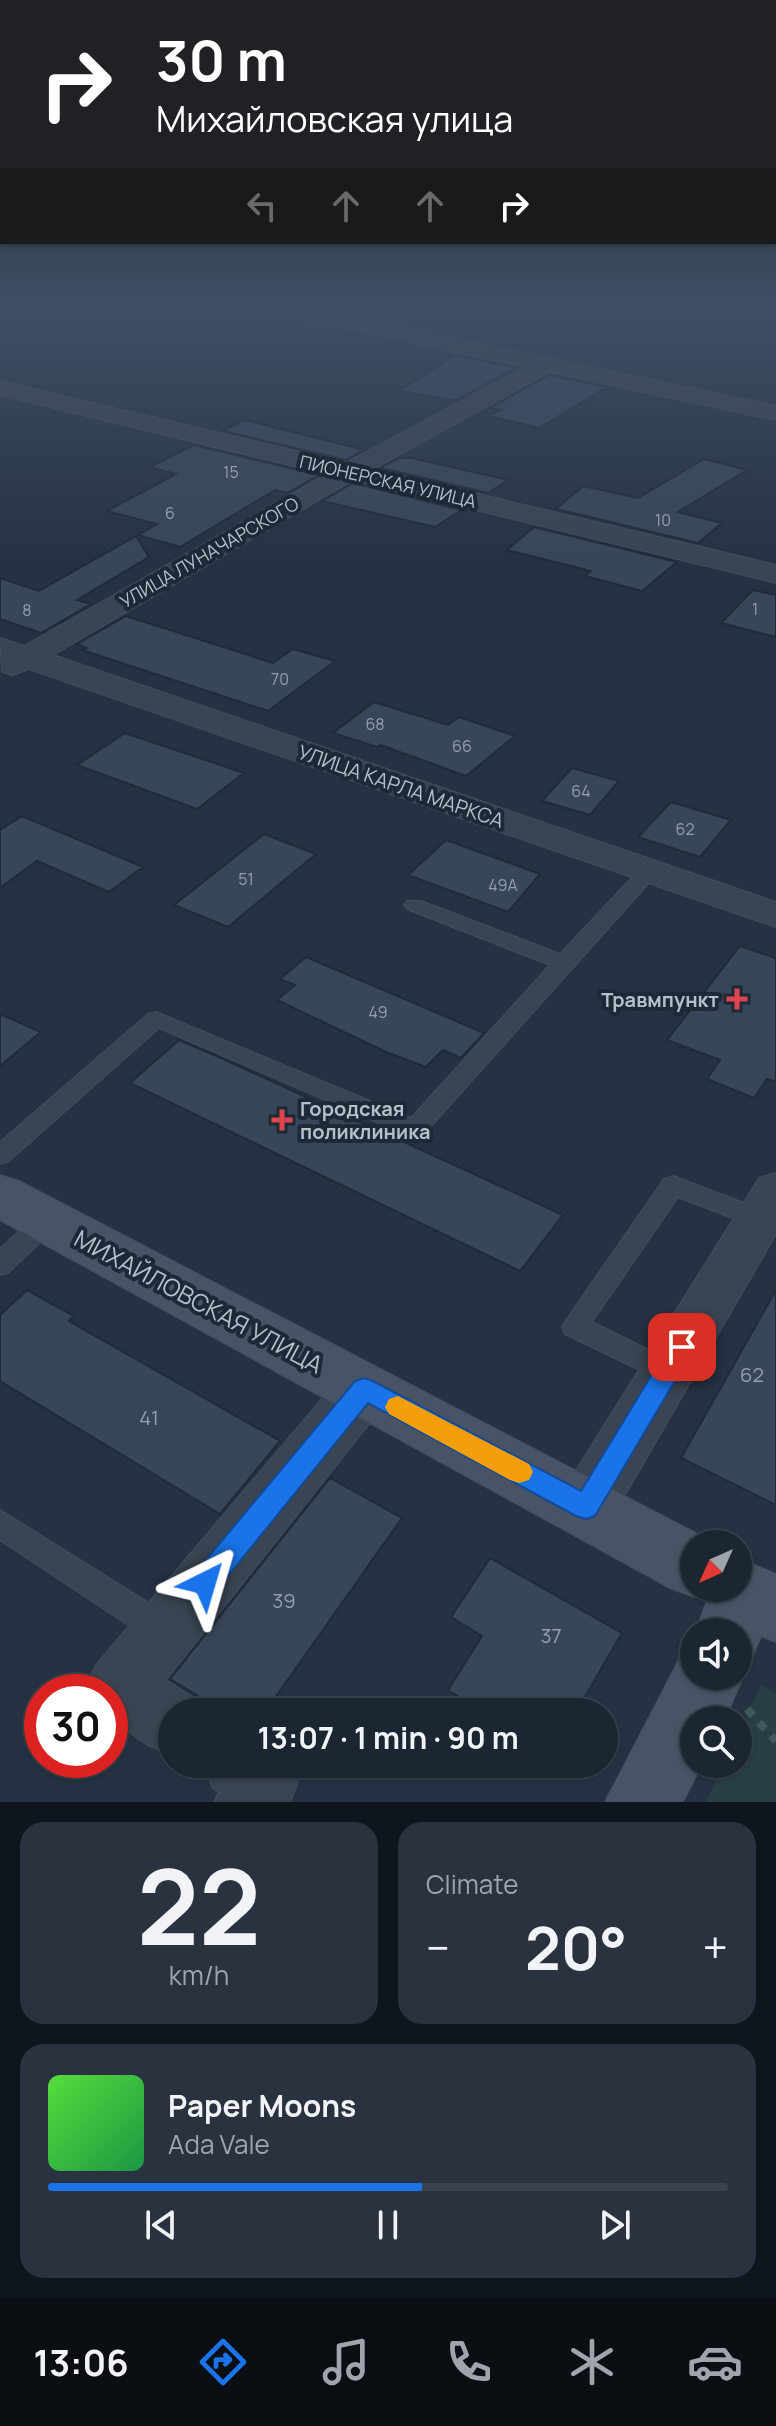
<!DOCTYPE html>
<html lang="en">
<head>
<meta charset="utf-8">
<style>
  body { margin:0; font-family:Manrope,sans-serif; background:#29323e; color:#f1f3f6; height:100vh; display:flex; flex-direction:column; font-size:30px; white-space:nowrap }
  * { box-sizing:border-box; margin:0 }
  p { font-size:26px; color:#a0a5ac }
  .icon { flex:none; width:44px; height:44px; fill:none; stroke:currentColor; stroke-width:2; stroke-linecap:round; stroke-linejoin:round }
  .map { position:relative; height:1802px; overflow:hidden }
  .details { display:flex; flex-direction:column; gap:20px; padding:20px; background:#0f151c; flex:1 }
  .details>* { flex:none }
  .guide { position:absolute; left:0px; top:0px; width:776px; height:244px; box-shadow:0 2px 6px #0004,0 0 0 2px #3a434d; background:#202124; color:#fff; overflow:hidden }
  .needle { width:52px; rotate:225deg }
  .controls { position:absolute; left:680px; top:1530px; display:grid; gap:16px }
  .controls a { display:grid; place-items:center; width:72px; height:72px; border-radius:50%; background:#1c2632; box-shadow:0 2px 6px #0004,0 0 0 2px #3a434d; font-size:40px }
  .speed { position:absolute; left:24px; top:1674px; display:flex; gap:16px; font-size:40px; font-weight:700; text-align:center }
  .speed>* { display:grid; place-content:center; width:104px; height:104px; border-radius:50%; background:#1c2632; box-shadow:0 2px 6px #0004,0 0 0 2px #3a434d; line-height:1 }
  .speed .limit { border:12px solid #d22; background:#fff; color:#111 }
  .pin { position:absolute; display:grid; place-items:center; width:68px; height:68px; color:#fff; margin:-34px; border-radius:16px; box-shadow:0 4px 12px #0006 }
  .me { position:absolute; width:88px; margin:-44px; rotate:40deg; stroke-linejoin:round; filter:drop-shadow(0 0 6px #0008) }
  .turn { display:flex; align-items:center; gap:28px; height:168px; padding:0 24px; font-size:36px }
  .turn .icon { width:104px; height:104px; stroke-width:2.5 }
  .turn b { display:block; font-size:56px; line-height:68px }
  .lanes { display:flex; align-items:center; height:76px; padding:0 24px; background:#0003; justify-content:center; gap:40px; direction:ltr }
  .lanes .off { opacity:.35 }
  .big { font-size:60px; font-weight:700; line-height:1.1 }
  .details .card { flex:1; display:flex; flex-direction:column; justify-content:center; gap:12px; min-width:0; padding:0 28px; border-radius:24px; background:#29323e }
  .details .dial { align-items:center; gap:0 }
  .dial b { font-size:104px; line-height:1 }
  .song { display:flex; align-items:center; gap:24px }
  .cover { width:96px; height:96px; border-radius:12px; background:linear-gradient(135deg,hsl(110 70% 55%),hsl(140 70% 35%)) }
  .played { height:8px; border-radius:4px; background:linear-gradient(90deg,#1a73e8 55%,#3a434d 55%) }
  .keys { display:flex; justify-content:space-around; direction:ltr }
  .heat { display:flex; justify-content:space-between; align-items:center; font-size:44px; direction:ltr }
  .details .tiles { flex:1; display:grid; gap:20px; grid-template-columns:1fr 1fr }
  .card:last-child { grid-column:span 2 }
  .trip { position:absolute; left:158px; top:1698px; width:460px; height:80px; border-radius:40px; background:#1c2632; box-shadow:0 2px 6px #0004,0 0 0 2px #3a434d; font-weight:700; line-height:80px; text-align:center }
  .dock { display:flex; height:128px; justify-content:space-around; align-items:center; background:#0b0f14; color:#a0a5ac }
  .dock .icon { width:56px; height:56px }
  .dock .selected { color:#1a73e8 }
  .dock b { font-size:36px; color:#f1f3f6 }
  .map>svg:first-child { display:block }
  .green { fill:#274043 }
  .building { fill:#374659; stroke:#202b39; stroke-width:2 }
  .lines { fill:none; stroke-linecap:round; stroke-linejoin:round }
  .lane-casing { stroke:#434d5b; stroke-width:2 }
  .street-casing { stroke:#434d5b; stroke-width:2 }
  .secondary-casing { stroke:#434d5b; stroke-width:2 }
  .path { stroke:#41595b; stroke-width:8; stroke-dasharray:9 9; stroke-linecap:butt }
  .lane { fill:#3a4452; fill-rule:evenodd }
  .street { fill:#3a4452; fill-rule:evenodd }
  .secondary { fill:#485365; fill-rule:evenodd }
  .route { fill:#1a73e8; stroke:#114b97; stroke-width:2 }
  .slow { fill:#f59e0b }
  .health-dot { fill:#e0444e; stroke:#1e2937; stroke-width:3 }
  .labels { text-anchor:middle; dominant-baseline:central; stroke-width:8; stroke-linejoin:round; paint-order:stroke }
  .number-label { font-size:16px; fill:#959fae }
  .far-street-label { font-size:18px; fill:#b7bfcc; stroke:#1e2937 }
  .street-label { font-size:20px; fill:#b7bfcc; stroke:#1e2937 }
  .poi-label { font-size:20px; font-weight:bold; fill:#b7bfcc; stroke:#1e2937; text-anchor:end }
  .near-number-label { font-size:20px; fill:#959fae }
  .near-street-label { font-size:24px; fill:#b7bfcc; stroke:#1e2937 }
</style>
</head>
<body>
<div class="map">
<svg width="776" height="1802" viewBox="0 0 776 1802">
  <rect width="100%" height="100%" fill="#253243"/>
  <path class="green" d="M761 1685 776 1693V1802H706L723 1764H738V1733Z"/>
  <path class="building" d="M455 355 516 368 455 401 399 391Z
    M549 375 607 387 539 428 489 416 500 410 490 408Z
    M244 420 365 450 346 460 223 431Z
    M194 445 319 475 287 493 275 490 180 547 138 535 157 524 107 511 176 474 150 467Z
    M399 458H412L508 480 488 493 381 468Z
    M704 459 747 470 678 512 722 523 698 543 556 509 583 486 638 498Z
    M353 483 462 510 435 527 322 501Z
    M534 527 677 562 642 591 585 576 591 571 507 550Z
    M136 536 149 557 77 600 91 604 41 633 0 619V578L39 591Z
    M753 590 776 595V637L721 623Z
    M126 616 273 663 293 649 335 661 268 711 82 650 87 648 77 644Z
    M374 702 448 725 459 717 515 736 466 776 381 745 377 747 333 733Z
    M125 733 244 773 197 809 77 765Z
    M572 768 619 781 590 815 542 801Z
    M671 802 731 820 700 857 638 837Z
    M22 816 143 867 109 892 37 861 0 888V830Z
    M264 834 316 854 228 927 174 905Z
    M446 840 540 874 508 912 408 875Z
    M740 946 776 958V1082L767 1079 754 1098 707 1079 720 1060 667 1040Z
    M306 957 484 1033 461 1058 443 1050 426 1067 386 1052 277 1000 295 985 280 979Z
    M0 1014 41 1032 0 1066Z
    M179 1040 221 1058 563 1215 520 1271 130 1083Z
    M27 1290 74 1316 69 1321 280 1441 220 1514 0 1381V1315Z
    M776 1290V1505L681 1458Z
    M330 1478 402 1518 265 1712H207L198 1696 170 1679Z
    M490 1558 622 1633 576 1712H483L448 1690 482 1636 451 1617Z"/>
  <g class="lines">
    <g class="lane-casing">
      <path id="lane" d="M649 865 659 871 656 875 423 1135H407L159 1028 9 1161 0 1164V1142L148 1014 156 1012 411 1118 550 965 407 909 404 905 407 901H421L560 954 642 867Z
        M673 1176 768 1212 772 1219 768 1226 759 1228 678 1197 592 1322 677 1364 681 1372 677 1380 667 1383 565 1334 562 1326 664 1179Z
        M47 1211 56 1213 60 1220 56 1227 9 1272 0 1275V1249L38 1213Z
        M0 1510 173 1618 178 1629 173 1640 162 1644 151 1640 0 1540Z"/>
    </g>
    <g class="street-casing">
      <path id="street" d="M260 306H301L776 406V420L549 372 373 469 776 565V583L353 480 53 655 776 902V927L29 669 13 675 2 672 0 638 24 646 327 474 0 395V381L346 463 525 367 270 312Z
        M776 1173V1234L607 1526 586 1533 565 1526 556 1507 565 1488 759 1178Z
        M364 1366 384 1373 392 1389 384 1405 166 1680 196 1699 201 1712H172V1755L148 1745 110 1719V1692H88L86 1687 96 1665 344 1373Z
        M203 1764H291L298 1782 290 1802H214L219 1792 213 1788Z"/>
    </g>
    <g class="secondary-casing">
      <path id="secondary" d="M0 1175 19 1181 717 1544H694V1588H738V1558L776 1574V1642L761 1636 753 1655 738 1661V1632L694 1635 707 1601 703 1593 694 1597 670 1588 0 1220Z
        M694 1647V1676H738V1662L744 1676 724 1720H694V1764H702L683 1802H605L683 1652Z"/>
    </g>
    <path class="path" d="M747 1709 776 1741"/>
    <use href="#lane" class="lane"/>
    <use href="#street" class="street"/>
    <use href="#secondary" class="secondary"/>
  </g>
  <linearGradient id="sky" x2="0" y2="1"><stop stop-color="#141c25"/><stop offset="0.55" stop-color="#404f66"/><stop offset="1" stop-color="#404f66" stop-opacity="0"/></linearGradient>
  <rect width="776" height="559" fill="url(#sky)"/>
  <path class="route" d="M682 1337 691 1340 695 1347 595 1516 586 1519 576 1516 368 1403 215 1592 205 1596 195 1592 191 1583 195 1573 355 1381 364 1378 373 1381 581 1491 673 1340Z"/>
  <path class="slow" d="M398 1396 529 1464 533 1472 529 1480 519 1483 510 1480 389 1414 385 1407 389 1399Z"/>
  <g class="health-dot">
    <path d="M733 987h8v8h8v8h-8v8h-8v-8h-8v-8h8z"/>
    <path d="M278 1108h8v8h8v8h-8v8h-8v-8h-8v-8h8z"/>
  </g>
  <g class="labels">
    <g class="number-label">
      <text x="231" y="472">15</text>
      <text x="170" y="513">6</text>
      <text x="663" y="520">10</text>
      <text x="755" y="609">1</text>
      <text x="27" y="610">8</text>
      <text x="280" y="679">70</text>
      <text x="375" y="724">68</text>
      <text x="462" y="746">66</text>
      <text x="581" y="791">64</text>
      <text x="685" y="829">62</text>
      <text x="246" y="879">51</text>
      <text x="503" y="885">49А</text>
      <text x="378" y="1012">49</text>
    </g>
    <g class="far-street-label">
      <text transform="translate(388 481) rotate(13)">ПИОНЕРСКАЯ УЛИЦА</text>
      <text transform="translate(209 552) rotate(-30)">УЛИЦА ЛУНАЧАРСКОГО</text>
    </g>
    <g class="street-label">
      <text transform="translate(401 786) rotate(19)">УЛИЦА КАРЛА МАРКСА</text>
    </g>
    <g class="poi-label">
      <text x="719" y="999">Травмпункт</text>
      <text x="300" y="1108" text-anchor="start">Городская<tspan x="300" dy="23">поликлиника</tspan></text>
    </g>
    <g class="near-number-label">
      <text x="752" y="1374">62</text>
      <text x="149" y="1417">41</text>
      <text x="284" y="1600">39</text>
      <text x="551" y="1635">37</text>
    </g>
    <g class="near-street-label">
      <text transform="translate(199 1301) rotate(28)">МИХАЙЛОВСКАЯ УЛИЦА</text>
    </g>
  </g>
</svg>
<div class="controls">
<a><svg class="needle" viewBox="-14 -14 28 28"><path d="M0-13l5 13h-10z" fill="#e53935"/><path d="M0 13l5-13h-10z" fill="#a0a5ac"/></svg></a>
<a><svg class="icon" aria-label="sound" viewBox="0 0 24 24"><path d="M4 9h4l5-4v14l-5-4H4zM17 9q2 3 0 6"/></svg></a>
<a><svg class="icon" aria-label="search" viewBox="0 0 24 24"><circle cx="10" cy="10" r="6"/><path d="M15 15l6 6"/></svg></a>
</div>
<div class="speed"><div class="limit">30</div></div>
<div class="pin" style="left:682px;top:1347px;background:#d93025"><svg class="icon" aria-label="arrive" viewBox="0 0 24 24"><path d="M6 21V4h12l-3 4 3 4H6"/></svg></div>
<svg class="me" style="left:205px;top:1583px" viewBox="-20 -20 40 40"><path d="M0-17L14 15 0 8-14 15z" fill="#1a73e8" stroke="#fff" stroke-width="4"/></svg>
<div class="trip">13:07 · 1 min · 90 m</div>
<div class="guide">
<div class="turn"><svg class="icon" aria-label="right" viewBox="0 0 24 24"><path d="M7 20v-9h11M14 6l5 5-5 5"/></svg><div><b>30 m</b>Михайловская улица</div></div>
<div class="lanes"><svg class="icon off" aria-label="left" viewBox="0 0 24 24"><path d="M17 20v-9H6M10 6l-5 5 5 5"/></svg><svg class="icon off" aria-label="ahead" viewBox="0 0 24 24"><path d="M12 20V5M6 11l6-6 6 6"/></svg><svg class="icon off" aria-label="ahead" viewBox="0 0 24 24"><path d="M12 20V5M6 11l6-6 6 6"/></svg><svg class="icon" aria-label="right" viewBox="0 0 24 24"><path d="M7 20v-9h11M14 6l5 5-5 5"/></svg></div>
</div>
</div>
<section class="details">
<div class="tiles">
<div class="card dial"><b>22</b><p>km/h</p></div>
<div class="card"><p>Climate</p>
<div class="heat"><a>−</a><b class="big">20°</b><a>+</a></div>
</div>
<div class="card">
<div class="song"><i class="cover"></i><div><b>Paper Moons</b><p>Ada Vale</p></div></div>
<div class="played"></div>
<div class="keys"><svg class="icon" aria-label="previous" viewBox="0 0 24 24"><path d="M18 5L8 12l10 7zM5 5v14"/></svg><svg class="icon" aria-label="pause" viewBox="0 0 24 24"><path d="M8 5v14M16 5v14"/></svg><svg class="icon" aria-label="next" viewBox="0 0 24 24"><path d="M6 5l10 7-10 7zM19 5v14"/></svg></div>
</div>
</div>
</section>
<nav class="dock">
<b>13:06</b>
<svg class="icon selected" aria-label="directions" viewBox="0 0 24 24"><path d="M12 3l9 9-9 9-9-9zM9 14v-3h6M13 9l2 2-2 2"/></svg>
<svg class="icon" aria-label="music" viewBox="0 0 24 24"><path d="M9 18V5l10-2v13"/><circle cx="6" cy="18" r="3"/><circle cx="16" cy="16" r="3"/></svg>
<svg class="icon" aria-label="phone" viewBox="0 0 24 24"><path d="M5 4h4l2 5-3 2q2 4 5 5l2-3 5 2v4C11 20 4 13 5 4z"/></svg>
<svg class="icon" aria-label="climate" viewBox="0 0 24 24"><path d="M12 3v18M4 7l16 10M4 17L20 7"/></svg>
<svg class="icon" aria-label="car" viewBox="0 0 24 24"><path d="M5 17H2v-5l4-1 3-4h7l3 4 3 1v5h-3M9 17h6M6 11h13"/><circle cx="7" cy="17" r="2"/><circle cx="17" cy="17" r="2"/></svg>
</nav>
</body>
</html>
